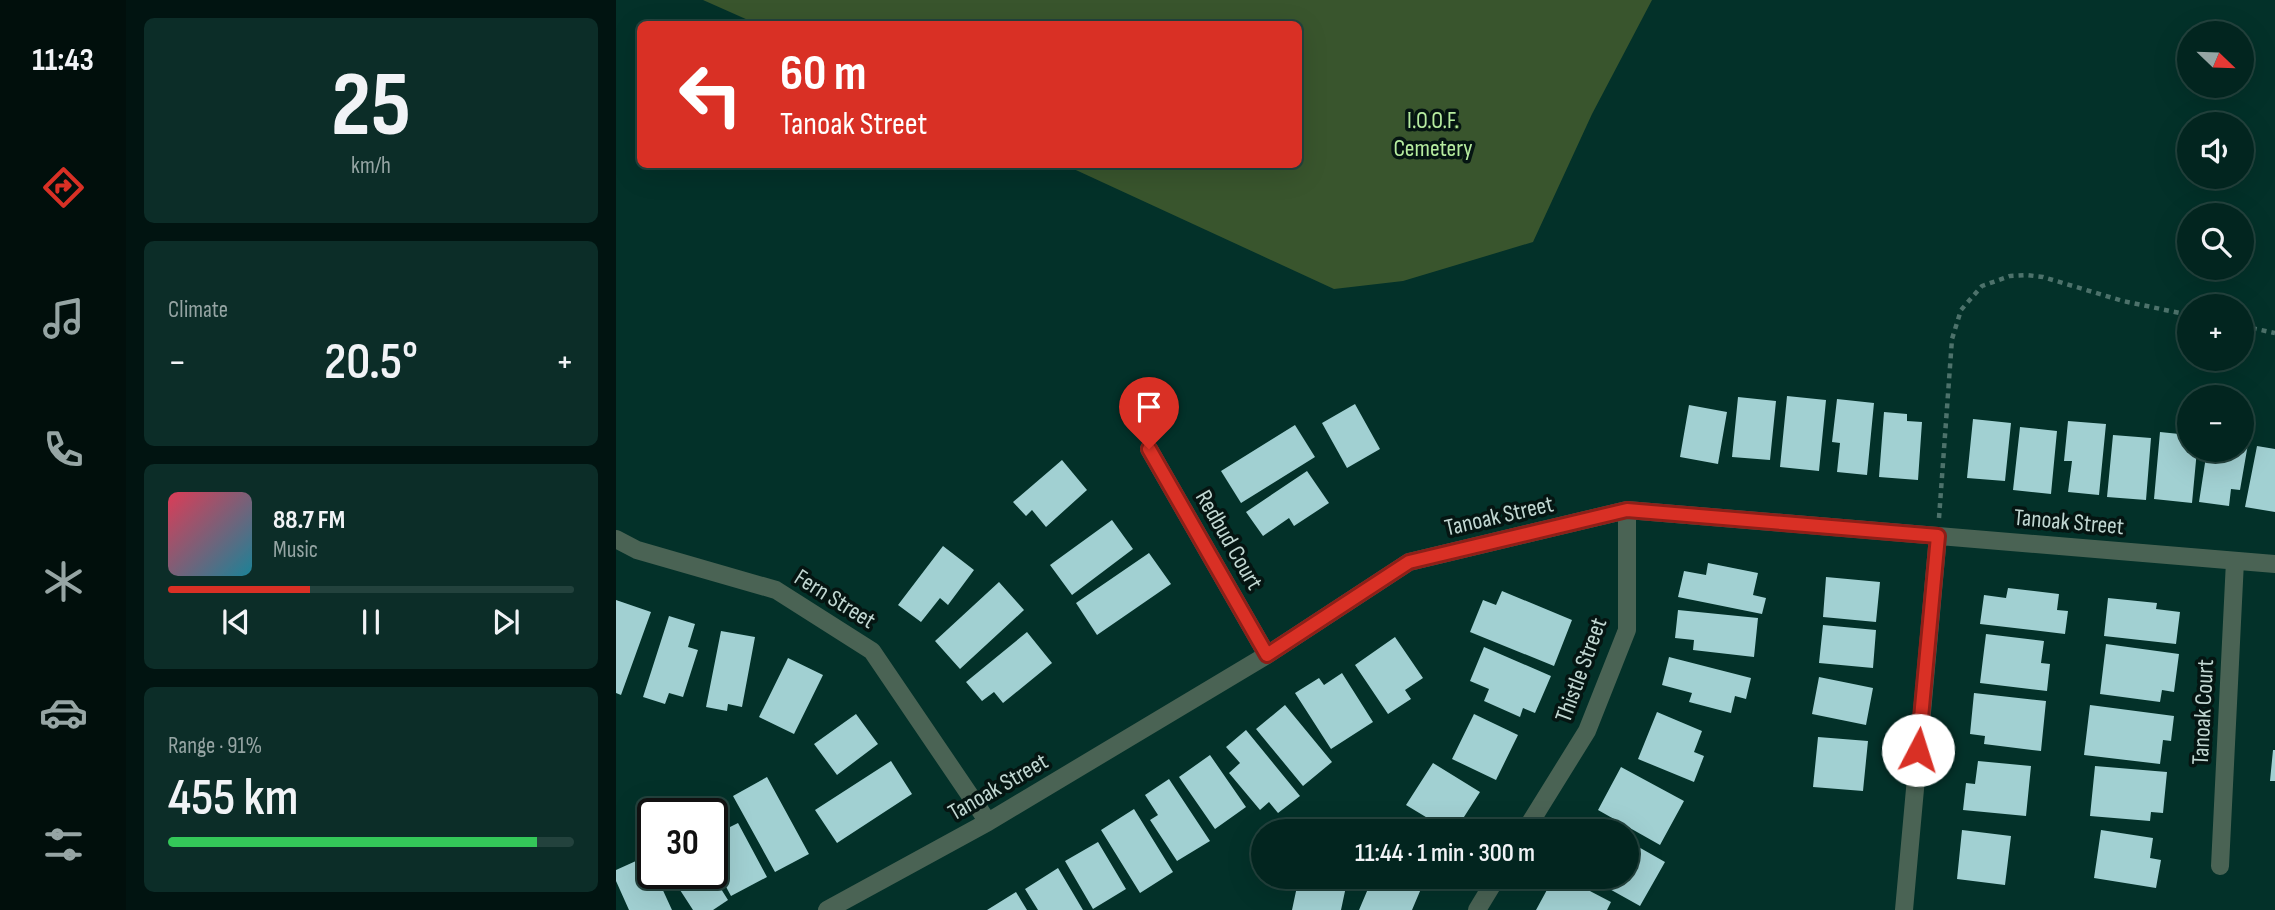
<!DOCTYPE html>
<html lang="en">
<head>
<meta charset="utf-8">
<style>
  body { margin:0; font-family:"Sofia Sans Condensed",sans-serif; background:#0c2d28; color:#f1f3f6; height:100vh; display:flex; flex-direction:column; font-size:26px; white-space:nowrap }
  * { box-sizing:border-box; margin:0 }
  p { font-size:23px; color:#96a5a4 }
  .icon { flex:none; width:38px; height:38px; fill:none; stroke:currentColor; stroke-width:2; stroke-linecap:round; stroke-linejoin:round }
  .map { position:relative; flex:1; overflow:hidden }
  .side { display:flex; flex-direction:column; gap:18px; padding:18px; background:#011411; width:490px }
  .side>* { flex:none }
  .guide { position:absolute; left:21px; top:21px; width:665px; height:147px; border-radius:10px; box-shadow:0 7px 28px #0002,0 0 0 2px #23423d; background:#d93025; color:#fff; overflow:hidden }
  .needle { width:46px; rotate:113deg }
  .fabs { position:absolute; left:1561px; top:21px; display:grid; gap:14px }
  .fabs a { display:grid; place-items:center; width:77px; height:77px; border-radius:50%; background:#02251f; box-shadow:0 7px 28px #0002,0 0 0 2px #23423d; font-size:35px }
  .speed { position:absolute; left:21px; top:798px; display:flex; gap:14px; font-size:35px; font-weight:700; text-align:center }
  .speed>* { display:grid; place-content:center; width:91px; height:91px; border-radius:50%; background:#02251f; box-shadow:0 7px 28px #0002,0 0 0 2px #23423d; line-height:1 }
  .speed .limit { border:4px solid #111; border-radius:10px; background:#fff; color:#111 }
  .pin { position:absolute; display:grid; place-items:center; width:60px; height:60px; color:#fff; margin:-72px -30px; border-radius:50% 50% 50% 0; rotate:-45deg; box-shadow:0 0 7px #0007 }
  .pin .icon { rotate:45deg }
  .me { position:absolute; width:77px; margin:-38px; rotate:5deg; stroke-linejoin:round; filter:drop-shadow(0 0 5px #0008) }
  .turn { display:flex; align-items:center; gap:24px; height:147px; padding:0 28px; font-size:32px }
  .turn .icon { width:91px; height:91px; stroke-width:2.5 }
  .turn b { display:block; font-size:49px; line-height:60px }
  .big { font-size:52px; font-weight:600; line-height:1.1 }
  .side .tile { flex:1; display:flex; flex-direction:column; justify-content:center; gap:10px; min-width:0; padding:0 24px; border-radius:10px; background:#0c2d28 }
  .side .dial { align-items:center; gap:0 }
  .dial b { font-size:91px; line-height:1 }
  .song { display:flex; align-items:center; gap:21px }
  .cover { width:84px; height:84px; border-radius:10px; background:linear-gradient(135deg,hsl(350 70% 55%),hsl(190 70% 35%)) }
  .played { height:7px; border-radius:4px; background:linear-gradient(90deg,#d93025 35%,#23423d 35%) }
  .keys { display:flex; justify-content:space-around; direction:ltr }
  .heat { display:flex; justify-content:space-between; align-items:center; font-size:38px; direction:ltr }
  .charge { height:10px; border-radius:5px; background:linear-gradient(90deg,#34c759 91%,#23423d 0) }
  .trip { position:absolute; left:635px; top:819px; width:388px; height:70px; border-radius:35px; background:#02251f; box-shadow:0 7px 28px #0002,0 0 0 2px #23423d; font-weight:600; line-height:70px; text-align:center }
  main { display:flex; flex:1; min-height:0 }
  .menu { display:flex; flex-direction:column; width:126px; justify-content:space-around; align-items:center; background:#010f0c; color:#96a5a4 }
  .menu .icon { width:49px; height:49px }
  .menu .selected { color:#d93025 }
  .menu b { font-size:32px; color:#f1f3f6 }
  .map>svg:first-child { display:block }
  .green { fill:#39552d }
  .building { fill:#a1d0d2 }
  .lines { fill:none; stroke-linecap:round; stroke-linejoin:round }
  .path { stroke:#4d726b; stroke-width:4.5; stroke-dasharray:5 5; stroke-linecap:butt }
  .minor { stroke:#4a6354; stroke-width:18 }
  .route-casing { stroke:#8d1f18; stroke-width:18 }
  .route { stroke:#d93025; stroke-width:12 }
  .labels { text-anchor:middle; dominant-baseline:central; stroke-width:7; stroke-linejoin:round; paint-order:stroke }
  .park-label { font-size:24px; fill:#b7eda0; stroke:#051512 }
  .street-label { font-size:24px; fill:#c1d7d2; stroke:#051512 }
</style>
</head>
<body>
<main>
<nav class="menu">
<b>11:43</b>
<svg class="icon selected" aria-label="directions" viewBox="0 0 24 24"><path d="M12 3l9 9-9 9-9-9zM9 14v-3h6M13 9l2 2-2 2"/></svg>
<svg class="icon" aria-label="music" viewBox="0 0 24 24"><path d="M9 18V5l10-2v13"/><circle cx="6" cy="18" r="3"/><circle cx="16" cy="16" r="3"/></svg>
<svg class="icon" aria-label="phone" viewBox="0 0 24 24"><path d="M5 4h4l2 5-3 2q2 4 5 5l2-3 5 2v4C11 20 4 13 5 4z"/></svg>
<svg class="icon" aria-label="climate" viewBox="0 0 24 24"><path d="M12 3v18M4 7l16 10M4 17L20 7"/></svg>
<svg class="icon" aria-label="car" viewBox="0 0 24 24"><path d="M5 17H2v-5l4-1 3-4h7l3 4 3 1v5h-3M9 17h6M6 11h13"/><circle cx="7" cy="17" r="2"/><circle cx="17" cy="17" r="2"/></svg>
<svg class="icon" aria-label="filters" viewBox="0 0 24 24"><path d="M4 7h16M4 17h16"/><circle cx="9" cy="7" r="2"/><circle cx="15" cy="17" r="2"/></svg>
</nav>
<section class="side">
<div class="tile dial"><b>25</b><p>km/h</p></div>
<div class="tile"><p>Climate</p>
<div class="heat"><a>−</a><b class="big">20.5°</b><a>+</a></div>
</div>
<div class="tile">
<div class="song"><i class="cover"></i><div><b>88.7 FM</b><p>Music</p></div></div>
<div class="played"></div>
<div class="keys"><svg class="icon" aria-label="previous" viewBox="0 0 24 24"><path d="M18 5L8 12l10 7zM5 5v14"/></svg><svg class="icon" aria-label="pause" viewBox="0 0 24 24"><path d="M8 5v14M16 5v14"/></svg><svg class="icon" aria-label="next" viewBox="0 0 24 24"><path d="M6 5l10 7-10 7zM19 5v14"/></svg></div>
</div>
<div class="tile"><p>Range · 91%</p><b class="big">455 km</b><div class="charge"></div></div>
</section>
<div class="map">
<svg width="1659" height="910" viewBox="0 0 1659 910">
  <rect width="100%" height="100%" fill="#033129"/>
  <path class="green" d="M87 0H1036L976 114 917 242 787 281 718 289 449 165 682 164V24H141Z"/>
  <path class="building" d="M1171 396 1210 400 1203 471 1164 467Z
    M1122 397 1160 401 1154 460 1116 457Z
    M1221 399 1258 403 1251 475 1221 472 1224 443 1216 442Z
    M739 404 764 449 731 468 706 423Z
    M1073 405 1111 412 1102 464 1064 457Z
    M1268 412 1291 414V421L1306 422 1302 480 1263 477Z
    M1357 419 1395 423 1389 481 1351 478Z
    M1452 421 1490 424 1483 495 1452 492 1456 461H1448Z
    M679 425 699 457 625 503 605 471Z
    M1404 427 1441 431 1435 494 1397 490Z
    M1544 432 1573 435V450H1581L1576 503 1538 499Z
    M1497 435 1535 438 1530 500 1491 497Z
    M1626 437 1633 438 1624 490 1615 489 1613 506 1583 502 1591 450H1626Z
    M1641 446 1659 449V512L1629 507Z
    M446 460 471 490 430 527 416 510 410 516 397 502Z
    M691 471 713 503 678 526 673 518 647 536 630 512Z
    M496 520 517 549 456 595 434 565Z
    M327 546 358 570 332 605 324 598 305 622 282 605Z
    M533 553 555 584 481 635 460 603Z
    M1092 563 1142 573 1137 595 1150 598 1146 614 1062 597 1068 571 1090 575Z
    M1210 577 1264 582 1260 622 1207 617Z
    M383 582 408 610 344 669 319 641Z
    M1392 588 1443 594 1441 610 1452 611 1449 634 1364 624 1368 595 1390 598Z
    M886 591 956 620 938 666 854 632 867 600 880 605Z
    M1492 598 1541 603 1540 609 1564 612 1560 644 1488 636Z
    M0 600 35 612 5 695 0 693Z
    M1062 610 1142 618 1138 657 1077 650 1078 640 1059 638Z
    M53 616 79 624 72 647 82 650 67 697 53 693 49 704 27 697Z
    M1207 625 1260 630 1257 668 1203 663Z
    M105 631 139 637 126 707 112 704 111 711 90 707Z
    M411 632 436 663 387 703 378 692 366 701 350 682Z
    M1370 634 1428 641 1425 663 1434 664 1431 691 1364 683Z
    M779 637 807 678 789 690 795 699 772 714 739 665Z
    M1490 644 1563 654 1558 692 1546 690 1544 702 1484 694Z
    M868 647 935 676 919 713 907 708 904 717 868 701 873 689 854 681Z
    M1053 657 1135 678 1130 699 1119 696 1115 713 1073 702 1076 693 1046 685Z
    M172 658 207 675 178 734 143 717Z
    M726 673 757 722 715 749 679 693 703 678 708 685Z
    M1203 677 1257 688 1250 725 1196 714Z
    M1358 693 1430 701 1425 751 1368 744 1369 736 1354 734Z
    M669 705 716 762 687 786 640 729Z
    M1474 705 1558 716 1555 741 1547 740 1544 764 1468 755Z
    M1041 712 1086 731 1078 752 1088 756 1078 782 1022 759Z
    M240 714 262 744 221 775 198 744Z
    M858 714 902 735 880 780 836 759Z
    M630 730 684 796 662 813 653 802 644 810 613 773 624 763 610 747Z
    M1202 737 1252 741 1247 791 1197 787Z
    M1657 750H1659V781H1654Z
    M594 755 630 807 599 829 563 777Z
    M275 761 296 794 221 843 199 810Z
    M1362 761 1415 766 1410 816 1347 810 1350 783 1359 784Z
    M817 763 864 792 839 831H833L790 805Z
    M1479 766 1551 772 1547 813 1535 812 1534 821 1474 816Z
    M1005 767 1068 801 1044 845 982 810Z
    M151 777 193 854 159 872 117 796Z
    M553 779 594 841 561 861 534 820 542 815 529 795Z
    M518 809 557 872 524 893 485 830Z
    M974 819 994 831H967Z
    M122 823 151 877 115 896 96 861V836Z
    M1346 830 1395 836 1389 885 1341 879Z
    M1485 830 1537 838 1534 858 1545 860 1540 888 1478 878Z
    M1012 841 1049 862 1024 906 972 877H1012Z
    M482 842 510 889 477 909 449 861Z
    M31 856 37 873H39L56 910H13L0 881V870Z
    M442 868 467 910H422L409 889Z
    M53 873H95L112 900 97 910H77Z
    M683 877H732L725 910H676Z
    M757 877H810L796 910H743Z
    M938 877H947L995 902 991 910H920Z
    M400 892 411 910H371Z"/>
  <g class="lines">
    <path class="path" d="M1626 326 1659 333
      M1323 518 1336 339 1345 310 1366 286 1394 276 1410 275 1427 277 1507 301 1573 315"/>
    <path class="minor" d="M533 449 651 655
      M0 539 21 550 160 590 256 651 372 822
      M909 831 971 731 1011 630V510
      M1604 866 1619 561
      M211 910 372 822 651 655 793 562 1011 510 1659 564
      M861 910 881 877
      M1288 910 1322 536"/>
  </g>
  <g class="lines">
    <g class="route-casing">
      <path id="route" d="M533 449 651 655 793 562 1011 510 1322 536 1302 750"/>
    </g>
    <use href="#route" class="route"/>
  </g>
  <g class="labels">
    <g class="park-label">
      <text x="817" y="120">I.O.O.F.<tspan x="817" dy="28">Cemetery</tspan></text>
    </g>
    <g class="street-label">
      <text transform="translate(883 516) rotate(-13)">Tanoak Street</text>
      <text transform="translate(1453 522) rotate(5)">Tanoak Street</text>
      <text transform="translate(613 540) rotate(60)">Redbud Court</text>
      <text transform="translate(219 599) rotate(32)">Fern Street</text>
      <text transform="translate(965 670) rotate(-70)">Thistle Street</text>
      <text transform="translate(1587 712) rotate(-87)">Tanoak Court</text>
      <text transform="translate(382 787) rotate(-30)">Tanoak Street</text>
    </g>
  </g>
</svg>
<div class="fabs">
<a><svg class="needle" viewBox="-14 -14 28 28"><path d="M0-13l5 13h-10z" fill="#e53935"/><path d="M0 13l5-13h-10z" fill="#96a5a4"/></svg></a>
<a><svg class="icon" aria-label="sound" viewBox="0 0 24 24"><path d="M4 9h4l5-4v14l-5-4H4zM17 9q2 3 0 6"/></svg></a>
<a><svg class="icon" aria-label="search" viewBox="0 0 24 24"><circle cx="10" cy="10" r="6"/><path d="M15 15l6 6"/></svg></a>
<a>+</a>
<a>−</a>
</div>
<div class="speed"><div class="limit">30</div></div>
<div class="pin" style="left:533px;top:449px;background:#d93025"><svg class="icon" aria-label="arrive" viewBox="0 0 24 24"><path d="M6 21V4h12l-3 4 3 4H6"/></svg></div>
<svg class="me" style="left:1302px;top:750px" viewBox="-20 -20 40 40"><circle r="19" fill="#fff"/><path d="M0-13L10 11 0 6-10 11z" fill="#d93025"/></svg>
<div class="trip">11:44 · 1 min · 300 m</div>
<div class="guide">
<div class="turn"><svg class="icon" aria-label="left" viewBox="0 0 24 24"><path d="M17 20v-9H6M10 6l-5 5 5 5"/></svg><div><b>60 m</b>Tanoak Street</div></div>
</div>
</div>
</main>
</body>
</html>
